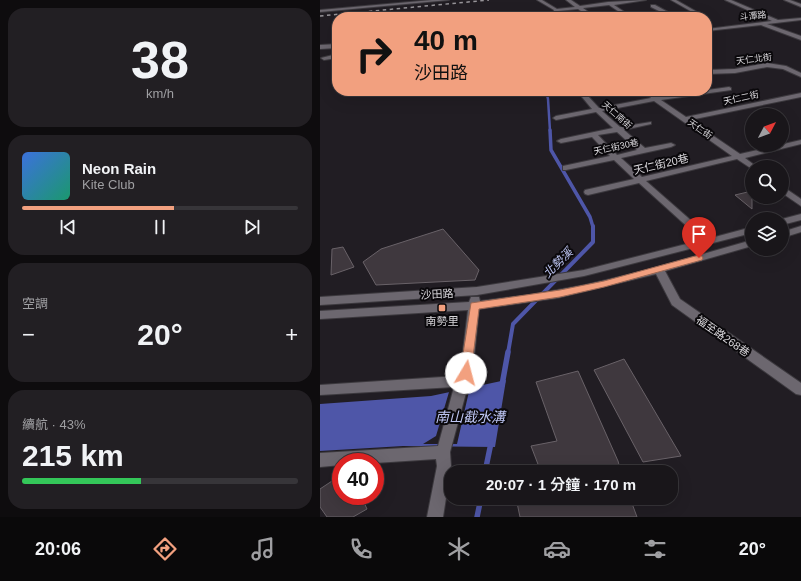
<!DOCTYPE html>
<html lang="zh-TW">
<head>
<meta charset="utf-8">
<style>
  body { margin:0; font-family:Arial,"Noto Sans TC",sans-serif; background:#221f23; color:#f1f3f6; height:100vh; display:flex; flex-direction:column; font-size:15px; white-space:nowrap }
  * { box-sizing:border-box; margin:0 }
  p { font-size:13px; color:#9f9fa2 }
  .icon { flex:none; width:22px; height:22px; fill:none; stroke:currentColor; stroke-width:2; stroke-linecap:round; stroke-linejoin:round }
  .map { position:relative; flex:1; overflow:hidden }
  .sheet { display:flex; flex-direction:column; gap:8px; padding:8px; background:#0e0c0e; width:320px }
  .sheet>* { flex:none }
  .top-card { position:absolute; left:12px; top:12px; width:380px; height:84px; border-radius:16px; box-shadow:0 4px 16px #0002,0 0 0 1px #373539; background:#f2a07f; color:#111; overflow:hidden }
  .needle { width:26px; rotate:49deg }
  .controls { position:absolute; left:425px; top:108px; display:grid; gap:8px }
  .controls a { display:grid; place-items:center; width:44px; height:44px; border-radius:50%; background:#19161a; box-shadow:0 4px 16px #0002,0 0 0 1px #373539; font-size:20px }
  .speed { position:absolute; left:12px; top:453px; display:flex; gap:8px; font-size:20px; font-weight:700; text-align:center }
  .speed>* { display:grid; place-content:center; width:52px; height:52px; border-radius:50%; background:#19161a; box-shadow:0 4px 16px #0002,0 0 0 1px #373539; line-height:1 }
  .speed .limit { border:6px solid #d22; background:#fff; color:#111 }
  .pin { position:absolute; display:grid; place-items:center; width:34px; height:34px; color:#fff; margin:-41px -17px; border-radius:50% 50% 50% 0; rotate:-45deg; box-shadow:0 0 4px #0007 }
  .pin .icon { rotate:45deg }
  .me { position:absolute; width:44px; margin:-22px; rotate:8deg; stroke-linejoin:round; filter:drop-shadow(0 0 3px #0008) }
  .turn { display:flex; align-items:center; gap:14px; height:84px; padding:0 16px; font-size:18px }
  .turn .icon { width:52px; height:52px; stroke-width:2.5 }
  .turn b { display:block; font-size:28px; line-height:34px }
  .big { font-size:30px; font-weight:600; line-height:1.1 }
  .sheet .card { flex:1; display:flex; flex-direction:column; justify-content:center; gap:6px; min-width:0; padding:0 14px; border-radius:16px; background:#221f23 }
  .sheet .dial { align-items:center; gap:0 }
  .dial b { font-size:52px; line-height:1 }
  .song { display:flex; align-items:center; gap:12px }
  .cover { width:48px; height:48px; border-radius:6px; background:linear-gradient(135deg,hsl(220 70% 55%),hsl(160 70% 35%)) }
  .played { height:4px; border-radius:2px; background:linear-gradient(90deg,#f2a07f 55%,#373539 55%) }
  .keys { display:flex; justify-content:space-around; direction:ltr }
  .heat { display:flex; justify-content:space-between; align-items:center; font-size:22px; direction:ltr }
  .charge { height:6px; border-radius:3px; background:linear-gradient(90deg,#34c759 43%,#373539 0) }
  .trip { position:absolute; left:124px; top:465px; width:234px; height:40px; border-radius:16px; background:#19161a; box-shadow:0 4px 16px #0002,0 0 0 1px #373539; font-weight:600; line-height:40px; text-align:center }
  .tab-bar { display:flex; height:64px; justify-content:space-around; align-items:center; background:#0a090a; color:#9f9fa2 }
  .tab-bar .icon { width:28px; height:28px }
  .tab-bar .current { color:#f2a07f }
  .tab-bar b { font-size:18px; color:#f1f3f6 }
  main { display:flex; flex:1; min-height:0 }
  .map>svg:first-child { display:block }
  .water { fill:#4e56a8 }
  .pier { fill:#211d23 }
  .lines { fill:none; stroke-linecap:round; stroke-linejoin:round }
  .stream-far3 { stroke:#4e56a8; stroke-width:2.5 }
  .stream-far2 { stroke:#4e56a8; stroke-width:3.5 }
  .stream-far1 { stroke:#4e56a8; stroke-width:4 }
  .stream { stroke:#4e56a8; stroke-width:5.5 }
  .building { fill:#3f383e; stroke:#696268 }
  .minor-casing { stroke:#3c393e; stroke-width:2 }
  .minor { fill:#6c676f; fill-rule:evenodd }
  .rail { stroke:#979499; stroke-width:1.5; stroke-dasharray:3.5 3.5; stroke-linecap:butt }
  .route { fill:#f2a07f; stroke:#9d6853 }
  .poi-dot { fill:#f2a07f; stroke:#0a080b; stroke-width:1.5 }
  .labels { text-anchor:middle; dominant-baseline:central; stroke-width:4; stroke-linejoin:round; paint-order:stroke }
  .far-street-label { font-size:9px; fill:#d8d6da; stroke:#0a080b }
  .street-label { font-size:11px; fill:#d8d6da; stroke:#0a080b }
  .poi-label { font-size:11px; fill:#d8d6da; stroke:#0a080b }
  .water-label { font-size:12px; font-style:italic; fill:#bdc5f2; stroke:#0a080b }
  .near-water-label { font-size:14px; font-style:italic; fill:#bdc5f2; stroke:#0a080b }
</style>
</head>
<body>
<main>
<section class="sheet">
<div class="card dial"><b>38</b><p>km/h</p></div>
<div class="card">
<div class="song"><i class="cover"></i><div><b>Neon Rain</b><p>Kite Club</p></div></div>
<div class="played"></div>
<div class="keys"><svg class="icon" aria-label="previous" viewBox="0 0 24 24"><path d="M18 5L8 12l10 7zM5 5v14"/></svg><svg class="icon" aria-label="pause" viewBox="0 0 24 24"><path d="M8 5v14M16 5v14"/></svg><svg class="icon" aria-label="next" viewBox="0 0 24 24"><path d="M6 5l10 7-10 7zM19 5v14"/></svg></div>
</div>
<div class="card"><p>空調</p>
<div class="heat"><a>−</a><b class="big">20°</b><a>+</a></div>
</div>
<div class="card"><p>續航 · 43%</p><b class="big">215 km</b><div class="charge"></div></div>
</section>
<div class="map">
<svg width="481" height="517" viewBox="0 0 481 517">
  <rect width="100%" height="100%" fill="#211d23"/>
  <path class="water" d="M186 380 175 447 83 446 0 451V404L111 396Z"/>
  <path class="pier" d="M150 387 137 444H103L116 436 129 392 128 390Z"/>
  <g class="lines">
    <path class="stream-far3" d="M226 91 228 99 230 131"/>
    <path class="stream-far2" d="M230 130 231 150 270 217 273 227"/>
    <path class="stream-far1" d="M188 353 193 324 273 242V226"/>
    <path class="stream" d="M182 385 188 352
      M165 472 171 443
      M157 517 161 498"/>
  </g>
  <path class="building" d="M432 191V209L415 195Z
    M123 229 159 270 155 280 56 285 43 262 61 249Z
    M23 247 34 267 11 275 12 249Z
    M304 359 361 456 323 462 274 370Z
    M258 371 298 461 301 472H221L211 446 237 441 216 382Z
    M21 475V496H41L47 509 33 517H7L0 507V489Z
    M196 498H310L317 517H200Z"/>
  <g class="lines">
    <g class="minor-casing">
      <path id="minor" d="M112 0H129L0 12V10Z
        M217 0H222L237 9 255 7 246 0H251L260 6 288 2 326 0 294 5 312 17H307L289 5 263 8 275 17H270L258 9 238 11 245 17H240L233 13 234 10Z
        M351 0H356L386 17H381Z
        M405 0H411L458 20 481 18V20L447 24 481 36V40L441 25 387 31V29L452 21Z
        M464 0H470L481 4V7Z
        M331 5H335L357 17H351L331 7Z
        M170 13 178 16V17L168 15Z
        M17 44V48L0 49V45Z
        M17 54V58L4 60 1 58Z
        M447 63 466 66 481 73V77L463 69 447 67 415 73 387 74V70L415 69Z
        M409 87 411 88V90L341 100 366 117 481 93V97L370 120 420 154 481 140V144L425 158 437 167H432V169L417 159 326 181 391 238 432 227V233L264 276 157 295 0 305V297L157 287 264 270 382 240 319 183 268 195 265 194 264 192 265 190 314 179 294 160 246 170H243V166L290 156 272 137 241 143 237 141 241 139 293 128 276 112 236 120 233 118 236 116 272 109 262 97 259 91H265L267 95 279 108 331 98 325 91H331L337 97ZM334 101 412 156 322 177 301 158 351 147 355 145 351 143 325 148 304 130 331 124V122L300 127 282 111ZM297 132 317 150 297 155 278 135Z
        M462 186 481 199V206L462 193Z
        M481 214V220L462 225V219Z
        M481 226V232L462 238V232Z
        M432 240V246L345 271 360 299 481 383V395L476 394 352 305 336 274 237 298 159 309 153 367 130 452 131 466 123 517H107L117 466 116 459 55 463 21 462V465L0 467V453L118 446 134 387 0 395V385L138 376 142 359 148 310 0 319V311L149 302 151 297H159L160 301 209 295 265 285 320 272Z"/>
    </g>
    <use href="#minor" class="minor"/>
    <path class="rail" d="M0 16 169 0"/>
  </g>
  <path class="route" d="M379 255 382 256 383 258 382 260 284 287 240 297 159 309 151 373 150 377 146 378 142 377 140 373 151 303 240 290 284 281Z"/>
  <rect class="poi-dot" x="118" y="304" width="8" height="8" rx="2"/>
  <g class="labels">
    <g class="far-street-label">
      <text transform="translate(433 16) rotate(-7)">斗潭路</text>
      <text transform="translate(434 59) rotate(-7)">天仁北街</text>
      <text transform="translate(421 98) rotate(-12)">天仁二街</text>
      <text transform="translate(297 115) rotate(42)">天仁南街</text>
      <text transform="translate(380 129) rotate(35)">天仁街</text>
      <text transform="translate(296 147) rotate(-12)">天仁街30巷</text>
    </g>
    <g class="street-label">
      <text transform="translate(341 164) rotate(-13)">天仁街20巷</text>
      <text transform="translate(117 294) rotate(-3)">沙田路</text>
      <text transform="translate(403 336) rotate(35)">福至路268巷</text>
    </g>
    <g class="poi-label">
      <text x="122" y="321">南勢里</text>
    </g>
    <g class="water-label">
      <text transform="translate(238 263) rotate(-45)">北勢溪</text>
    </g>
    <g class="near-water-label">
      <text x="150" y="417">南山截水溝</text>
    </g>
  </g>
</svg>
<div class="controls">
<a><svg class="needle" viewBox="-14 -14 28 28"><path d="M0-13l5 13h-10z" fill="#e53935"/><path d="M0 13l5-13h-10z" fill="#9f9fa2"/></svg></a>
<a><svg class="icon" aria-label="search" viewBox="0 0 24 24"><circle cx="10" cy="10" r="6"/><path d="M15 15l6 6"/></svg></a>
<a><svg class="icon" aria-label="layers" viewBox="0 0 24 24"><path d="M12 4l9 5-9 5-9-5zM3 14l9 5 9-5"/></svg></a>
</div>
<div class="speed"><div class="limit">40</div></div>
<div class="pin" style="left:379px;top:258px;background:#d93025"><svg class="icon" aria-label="arrive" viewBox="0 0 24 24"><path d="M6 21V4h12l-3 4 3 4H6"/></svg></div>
<svg class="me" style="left:146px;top:373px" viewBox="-20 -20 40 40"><circle r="19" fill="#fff"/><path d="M0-13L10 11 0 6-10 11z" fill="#f2a07f"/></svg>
<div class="trip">20:07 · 1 分鐘 · 170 m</div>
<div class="top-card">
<div class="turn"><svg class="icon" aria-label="right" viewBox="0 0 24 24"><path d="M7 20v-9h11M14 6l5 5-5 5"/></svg><div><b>40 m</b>沙田路</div></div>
</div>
</div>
</main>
<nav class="tab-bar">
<b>20:06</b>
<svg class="icon current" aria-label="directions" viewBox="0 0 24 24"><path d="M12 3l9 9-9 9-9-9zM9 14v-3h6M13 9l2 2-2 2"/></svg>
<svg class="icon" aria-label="music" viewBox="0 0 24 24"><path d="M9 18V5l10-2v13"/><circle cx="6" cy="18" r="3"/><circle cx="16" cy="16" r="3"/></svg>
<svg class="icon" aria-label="phone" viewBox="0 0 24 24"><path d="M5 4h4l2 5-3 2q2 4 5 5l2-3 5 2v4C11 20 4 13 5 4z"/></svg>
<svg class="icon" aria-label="climate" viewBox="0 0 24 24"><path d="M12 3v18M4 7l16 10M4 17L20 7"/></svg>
<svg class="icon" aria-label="car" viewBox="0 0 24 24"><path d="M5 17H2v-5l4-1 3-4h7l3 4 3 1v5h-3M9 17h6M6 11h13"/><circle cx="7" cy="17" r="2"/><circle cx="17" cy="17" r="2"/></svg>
<svg class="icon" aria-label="filters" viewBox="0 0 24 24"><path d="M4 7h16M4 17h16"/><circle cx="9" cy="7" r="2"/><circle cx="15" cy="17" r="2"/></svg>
<b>20°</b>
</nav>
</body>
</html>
